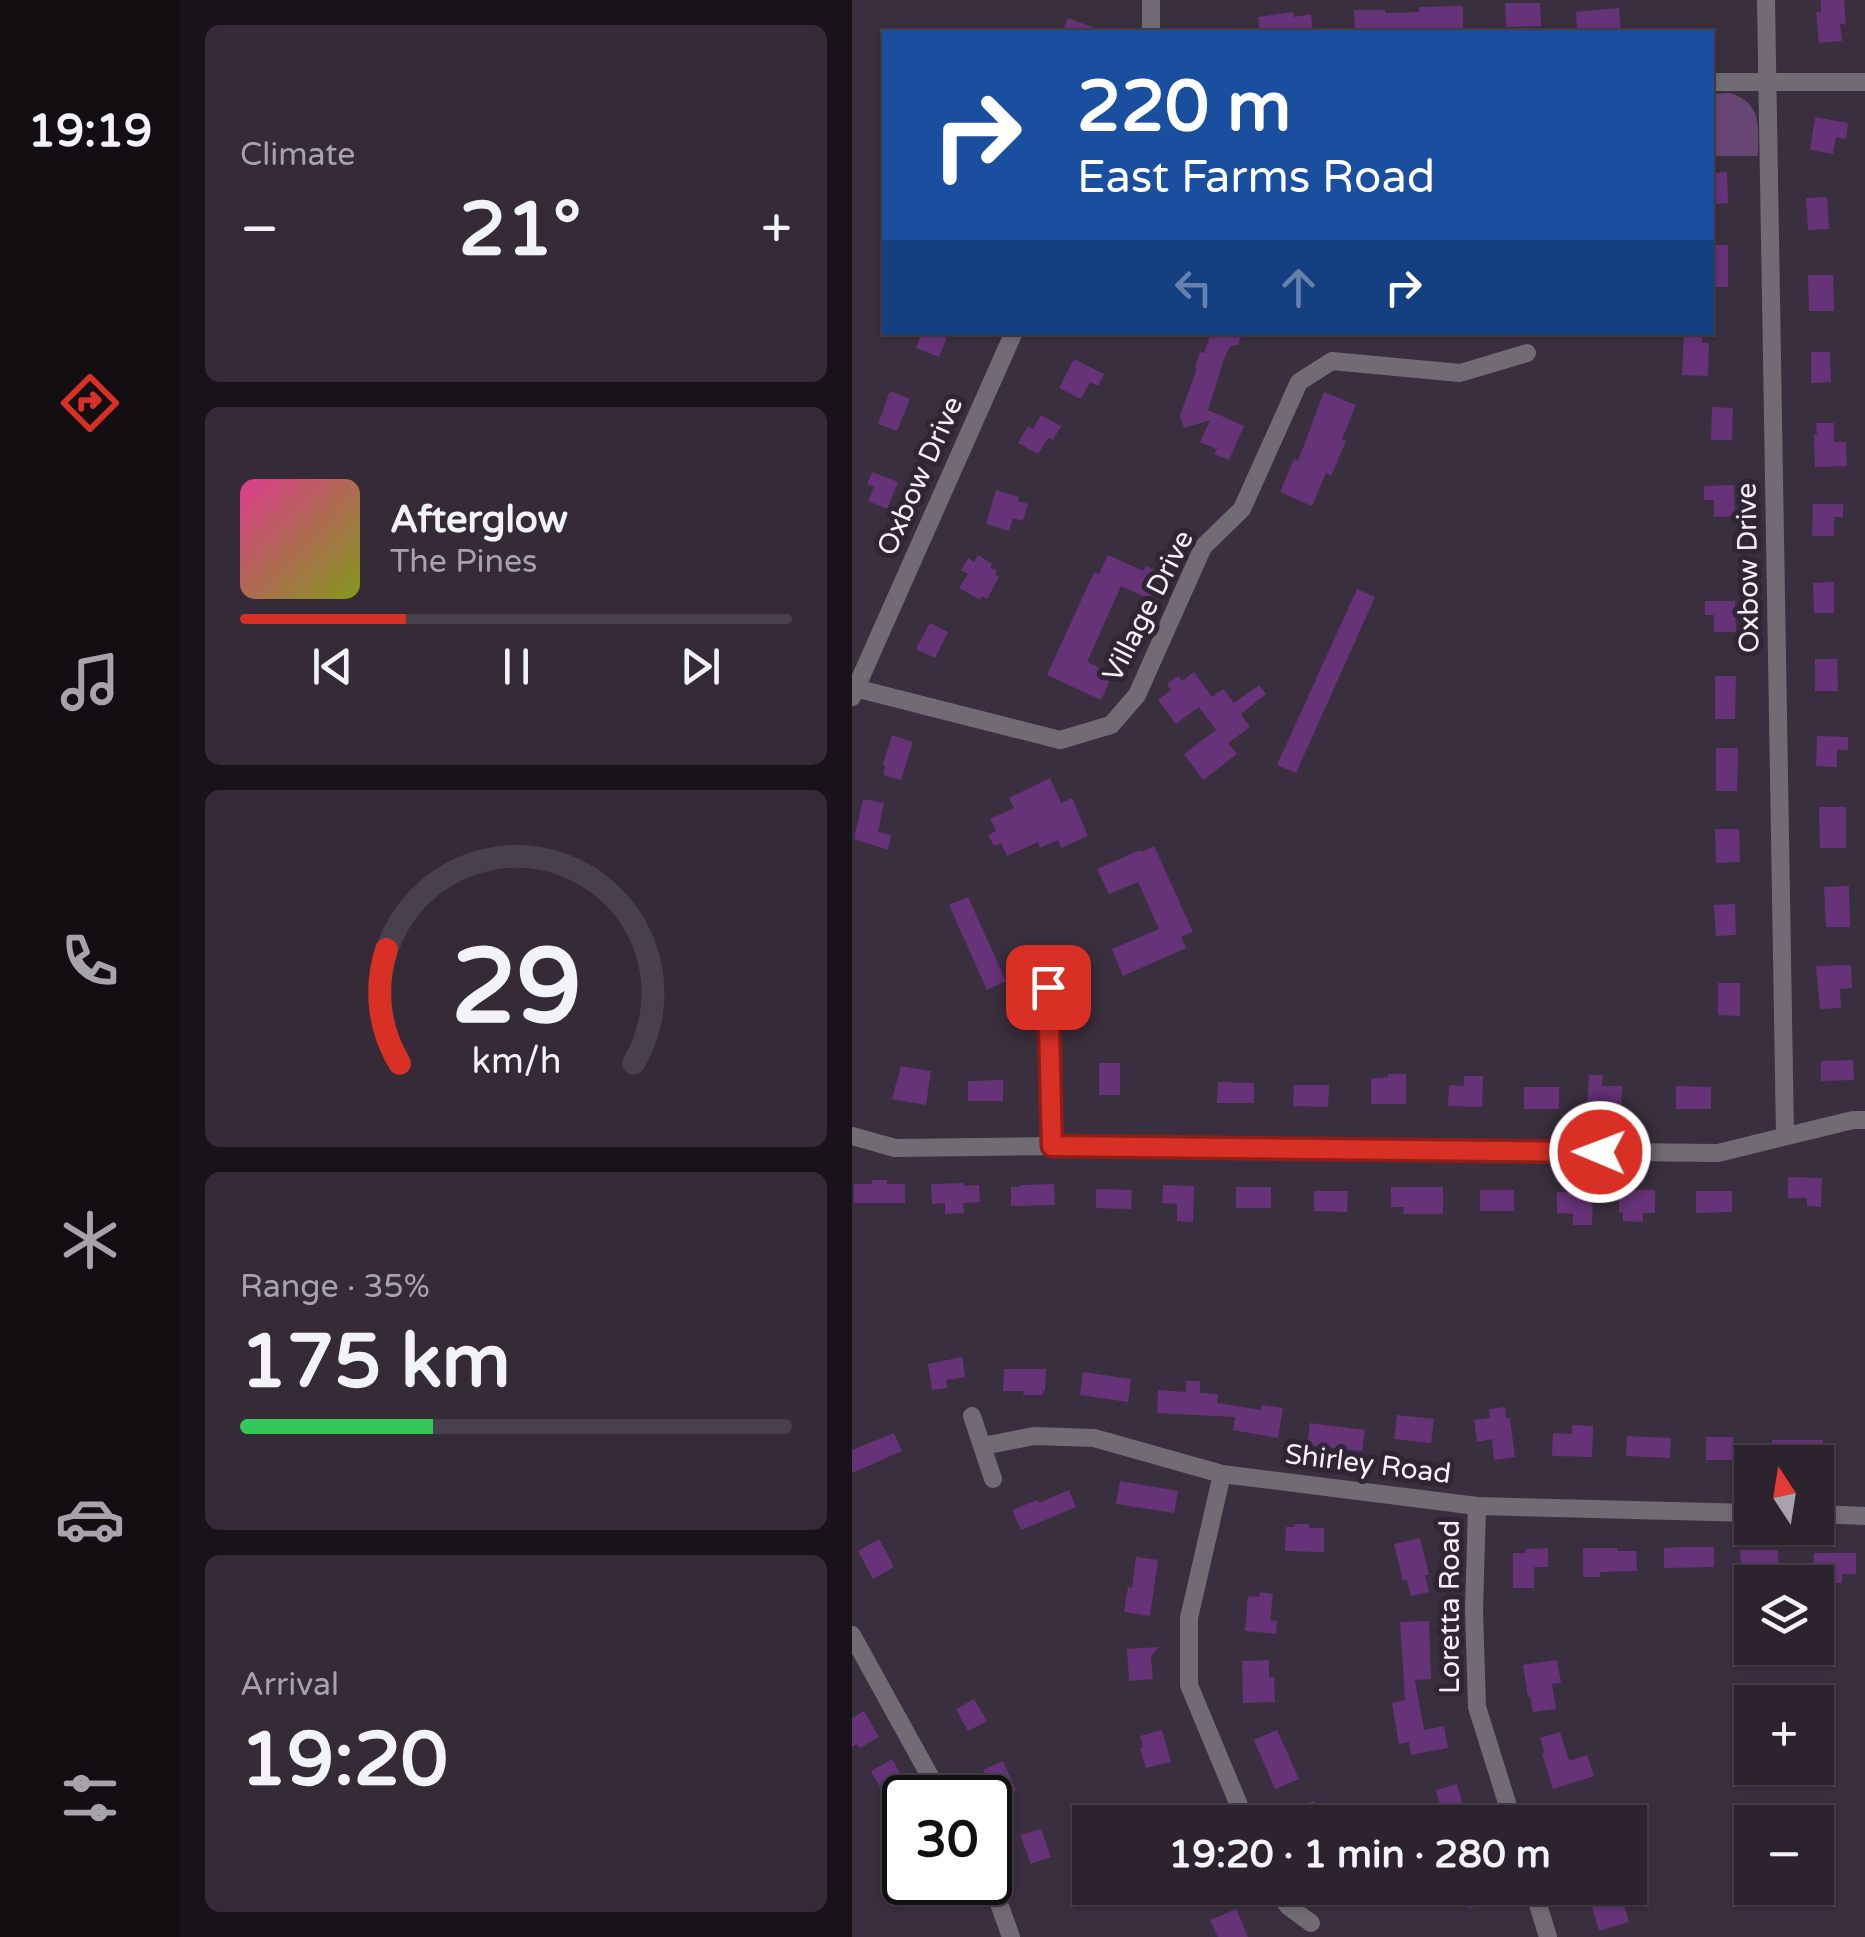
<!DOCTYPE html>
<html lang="en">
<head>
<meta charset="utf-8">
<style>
  body { margin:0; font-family:"Varela Round",sans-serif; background:#342b36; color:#f1f3f6; height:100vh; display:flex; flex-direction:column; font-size:38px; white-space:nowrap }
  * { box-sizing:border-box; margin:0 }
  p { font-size:32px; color:#a6a4aa }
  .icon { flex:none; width:55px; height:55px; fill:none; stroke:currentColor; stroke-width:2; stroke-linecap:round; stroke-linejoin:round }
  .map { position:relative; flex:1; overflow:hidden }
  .sheet { display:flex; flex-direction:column; gap:25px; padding:25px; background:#181319; width:672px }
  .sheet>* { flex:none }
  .banner { position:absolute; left:30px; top:30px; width:832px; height:305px; border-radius:0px; box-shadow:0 2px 8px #0004,0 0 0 2px #48404a; background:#1a4fa0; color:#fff; overflow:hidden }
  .needle { width:65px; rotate:348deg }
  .controls { position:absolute; left:882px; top:1445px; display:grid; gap:20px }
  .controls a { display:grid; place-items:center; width:100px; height:100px; border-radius:0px; background:#2c232e; box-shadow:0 2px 8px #0004,0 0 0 2px #48404a; font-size:50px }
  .speed { position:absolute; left:30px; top:1775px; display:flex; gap:20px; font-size:50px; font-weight:700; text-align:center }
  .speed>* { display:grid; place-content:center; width:130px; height:130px; border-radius:50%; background:#2c232e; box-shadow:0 2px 8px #0004,0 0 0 2px #48404a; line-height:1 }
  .speed .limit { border:5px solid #111; border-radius:15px; background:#fff; color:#111 }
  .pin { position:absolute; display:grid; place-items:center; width:85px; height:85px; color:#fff; margin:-42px; border-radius:20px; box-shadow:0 5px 15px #0006 }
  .me { position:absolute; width:110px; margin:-55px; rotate:271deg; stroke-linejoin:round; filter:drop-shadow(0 0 8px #0008) }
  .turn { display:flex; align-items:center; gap:35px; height:210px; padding:0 30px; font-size:45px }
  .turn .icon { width:130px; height:130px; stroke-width:2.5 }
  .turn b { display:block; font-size:70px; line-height:85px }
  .lanes { display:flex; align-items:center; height:95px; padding:0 30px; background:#0003; justify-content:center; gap:50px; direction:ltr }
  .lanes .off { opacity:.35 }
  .big { font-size:75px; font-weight:700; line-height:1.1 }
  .sheet .card { flex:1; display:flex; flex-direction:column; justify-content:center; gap:15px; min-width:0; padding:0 35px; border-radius:15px; background:#342b36 }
  .sheet .dial { align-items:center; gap:0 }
  .dial svg { height:260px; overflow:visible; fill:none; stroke:#48404a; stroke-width:7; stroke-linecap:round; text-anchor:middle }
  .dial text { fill:#f1f3f6; stroke:none }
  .song { display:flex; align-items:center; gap:30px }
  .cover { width:120px; height:120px; border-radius:15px; background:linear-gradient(135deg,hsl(330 70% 55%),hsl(70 70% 35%)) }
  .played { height:10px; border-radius:5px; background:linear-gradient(90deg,#d93025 30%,#48404a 30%) }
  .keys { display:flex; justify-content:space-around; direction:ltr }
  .heat { display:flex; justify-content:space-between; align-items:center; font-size:55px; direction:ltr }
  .charge { height:15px; border-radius:8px; background:linear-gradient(90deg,#34c759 35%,#48404a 0) }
  .trip { position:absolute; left:220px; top:1805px; width:575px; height:100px; border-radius:0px; background:#2c232e; box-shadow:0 2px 8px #0004,0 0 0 2px #48404a; font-weight:700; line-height:100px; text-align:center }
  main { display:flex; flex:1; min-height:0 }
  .tabs { display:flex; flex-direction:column; width:180px; justify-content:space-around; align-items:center; background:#120e12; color:#a6a4aa }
  .tabs .icon { width:70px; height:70px }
  .tabs .current { color:#d93025 }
  .tabs b { font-size:45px; color:#f1f3f6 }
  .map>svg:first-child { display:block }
  .green { fill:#674673 }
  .building { fill:#663378 }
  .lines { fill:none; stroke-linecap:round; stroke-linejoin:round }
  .minor { stroke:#716c73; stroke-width:18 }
  .route-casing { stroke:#8d1f18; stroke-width:25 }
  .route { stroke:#d93025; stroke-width:18 }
  .labels { text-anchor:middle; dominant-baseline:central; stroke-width:10; stroke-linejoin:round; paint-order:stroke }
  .street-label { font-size:28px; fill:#f6eff9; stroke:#302534 }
</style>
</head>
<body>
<main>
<nav class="tabs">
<b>19:19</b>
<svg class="icon current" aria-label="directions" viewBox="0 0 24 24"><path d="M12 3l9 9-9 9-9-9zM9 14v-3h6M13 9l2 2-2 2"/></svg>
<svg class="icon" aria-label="music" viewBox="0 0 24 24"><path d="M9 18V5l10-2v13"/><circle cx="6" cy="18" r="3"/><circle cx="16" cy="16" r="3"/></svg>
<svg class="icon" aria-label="phone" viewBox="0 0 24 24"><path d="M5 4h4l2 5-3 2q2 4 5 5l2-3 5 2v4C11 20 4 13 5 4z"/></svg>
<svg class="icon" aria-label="climate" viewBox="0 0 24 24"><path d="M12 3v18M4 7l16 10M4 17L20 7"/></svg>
<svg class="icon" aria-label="car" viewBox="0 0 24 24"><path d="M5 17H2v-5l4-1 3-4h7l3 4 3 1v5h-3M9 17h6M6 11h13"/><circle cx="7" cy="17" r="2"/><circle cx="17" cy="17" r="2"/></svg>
<svg class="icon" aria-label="filters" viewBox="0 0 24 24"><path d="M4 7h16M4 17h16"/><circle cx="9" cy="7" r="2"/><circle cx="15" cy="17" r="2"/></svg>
</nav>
<section class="sheet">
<div class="card"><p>Climate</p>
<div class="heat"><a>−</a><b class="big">21°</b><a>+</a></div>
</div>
<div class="card">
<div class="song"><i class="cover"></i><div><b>Afterglow</b><p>The Pines</p></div></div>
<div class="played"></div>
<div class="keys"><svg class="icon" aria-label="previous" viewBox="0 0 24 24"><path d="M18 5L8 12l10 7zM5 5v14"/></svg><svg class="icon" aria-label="pause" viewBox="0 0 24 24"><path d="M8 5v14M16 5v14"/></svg><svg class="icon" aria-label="next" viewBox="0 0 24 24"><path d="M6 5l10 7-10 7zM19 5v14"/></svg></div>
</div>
<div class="card dial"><svg viewBox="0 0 100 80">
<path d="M14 69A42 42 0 1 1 86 69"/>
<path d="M14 69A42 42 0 0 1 10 34" stroke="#d93025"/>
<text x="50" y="56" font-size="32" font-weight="700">29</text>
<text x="50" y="72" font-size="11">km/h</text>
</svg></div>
<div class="card"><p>Range · 35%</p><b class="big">175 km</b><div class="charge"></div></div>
<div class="card"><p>Arrival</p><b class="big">19:20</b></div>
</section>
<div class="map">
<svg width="1013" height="1937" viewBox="0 0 1013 1937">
  <rect width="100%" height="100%" fill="#3a2f3e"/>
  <path class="green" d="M878 93C911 103 906 128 906 156H860V94Z"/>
  <path class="building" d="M969 0H992L994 24H988L990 41 967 43 964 12H969Z
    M653 3H688L689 26 654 27Z
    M611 6V30H596V32H579V30L568 31 566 29 503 32 502 10H533V13L567 12V7Z
    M767 8 769 31 725 32 724 12Z
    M441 12 442 17 459 14 461 32H408L406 17Z
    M216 18 251 31V32H210Z
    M963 117 996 123 994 139 984 137 981 154 958 150Z
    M875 172 876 203 860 204V173Z
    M975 197 977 229 956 230 954 198Z
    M860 245H876V287H860Z
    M956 275H981L982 311H957Z
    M70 332H97L87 357 64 348Z
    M364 332H391L386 345 378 346 371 362 356 410 392 426 377 460 362 454 365 449 348 442 358 420 332 428 328 416 345 368 343 367 348 352 352 353 358 336 362 338Z
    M832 332H851L850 343H857L856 376 830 375Z
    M959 352H978L979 382 959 383Z
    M222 359 252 374 246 386 238 382 229 399 207 388Z
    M38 391 58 399 45 431 26 424Z
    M472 392 504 405 490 439 494 441 479 476 474 473 460 506 428 492 442 459 446 461Z
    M860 407 881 408 880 440H859Z
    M189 415 209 426 201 440 196 438 186 454 166 443 176 426 181 429Z
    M964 423H982V442H994L995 466 963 467 962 434 965 435Z
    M20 472 46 482 35 509 16 501 22 487 15 484Z
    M882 485 883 516 862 517V500H852V486Z
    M144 490 167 497 166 501 176 504 171 521 161 518 157 531 134 524Z
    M961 504H991V517H982V536H960Z
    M126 555 140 564 138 567 145 571 143 574 147 577 135 599 130 596 128 600 107 588 116 574 109 570 116 558 122 562Z
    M256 555 291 571 294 566 309 573 297 599 269 586 235 662 261 674 249 700 195 675 242 572 247 574Z
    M982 582V613H962L961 583Z
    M505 589 523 597 444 773 425 765Z
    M853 601H883L884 632H862V615H853Z
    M78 623 96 632 83 658 64 649Z
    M963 659H985L986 691H963Z
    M342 672 360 697 371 689 382 703 407 685 414 694 389 714 398 727 376 743 385 754 351 780 332 754 364 730 347 707 324 724 306 700 319 690 315 684 326 676 330 681Z
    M863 676H884L883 719H863Z
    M40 735 61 742 49 780 31 775 33 766 31 764Z
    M965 736 996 737V750H985V767L964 766Z
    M864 748H886L885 791H864Z
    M198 778 209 803 220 798 236 836 209 848 206 840 188 848 186 842 155 856 149 843 142 846 136 835 144 831 138 819 162 808 157 798Z
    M11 799 32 803 26 832 39 835 36 850 2 839Z
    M967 807H994V848H968Z
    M863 829H887L888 862 864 863Z
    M302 846 341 932 329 937 334 948 271 976 260 949 307 929 286 882 257 894 245 869 288 850 290 852Z
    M997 886 998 927H974L972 887Z
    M116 897 154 981 135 990 97 905Z
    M883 904 884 935 864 936 862 905Z
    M999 965 1000 988 988 989 989 1008 968 1009 964 966Z
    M866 983H888V1016L866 1015Z
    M1001 1060 1002 1080 969 1081V1061Z
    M247 1063H268V1095H247Z
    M49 1066 79 1071 74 1105 40 1099Z
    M536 1074H554V1104H519V1079L536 1077Z
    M737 1075H751L750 1086H770L769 1108 735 1107Z
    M612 1076H631L630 1107 596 1106 597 1085 612 1086Z
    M151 1080V1101H116V1081Z
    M366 1082 402 1083V1103H365Z
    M442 1085H477L476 1107 441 1106Z
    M824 1086 859 1087V1109H824Z
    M672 1087H707V1109H672Z
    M936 1177 970 1178 969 1207 955 1206V1198H936Z
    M20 1180H35V1184H53V1203H2V1184H20Z
    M112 1183V1186L127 1185 128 1202 111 1203 112 1213 93 1214V1203L80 1204 79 1184Z
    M202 1184 203 1205 159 1206V1187H167L169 1185Z
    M311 1185 342 1186 341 1222 325 1221V1204L310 1203Z
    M384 1187H419V1208H384Z
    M539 1187H591V1214H551L552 1207H539Z
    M244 1189 280 1190 279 1209 244 1208Z
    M628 1190H662V1211H628Z
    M767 1190H803V1213H791V1222L771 1221V1212L767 1213Z
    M462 1191H496L495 1212 462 1211Z
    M844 1191H880V1212L844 1213Z
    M705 1192 741 1193 740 1225H721V1214L705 1213Z
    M110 1357 113 1377 94 1380 95 1388 80 1390 76 1364Z
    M152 1369H194L193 1391H191V1395H171L172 1391H151Z
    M231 1372 279 1379 276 1402 228 1395Z
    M334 1381H348V1393L366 1394 365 1403 409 1410 410 1405 431 1408 426 1438 381 1430 383 1417 305 1413 306 1390 334 1392Z
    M653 1407 654 1418H658L663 1457 642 1460 640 1439 625 1442 622 1420 638 1418 637 1409Z
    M545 1415 582 1419 579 1443 542 1439Z
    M458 1423 513 1430 510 1451 455 1445Z
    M720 1425 741 1426 740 1457 700 1456 701 1433 720 1434Z
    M42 1433 50 1451 0 1473V1450Z
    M775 1436 819 1438 818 1458 774 1456Z
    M854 1437H881V1460H854Z
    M920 1440H971V1462H947V1458H920Z
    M268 1481 326 1491 322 1513 264 1504Z
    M217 1490 224 1507 169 1530 160 1510 185 1500 187 1503Z
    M443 1524H457V1528H472V1552L433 1551 434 1527H442Z
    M568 1538 577 1575H573L577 1592 559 1596 555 1580 551 1581 542 1544Z
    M27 1539 42 1567 21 1579 6 1551Z
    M827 1547H862V1567L812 1568V1548Z
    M696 1548V1567H682V1588H661V1553H674V1549Z
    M731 1548H765V1551H784L785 1571 748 1572V1577H731Z
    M888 1550H926V1570H913V1579H894V1565H889Z
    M962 1553H1004V1574H990V1583H976L977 1574H962Z
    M284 1557 306 1560 298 1616 272 1612 276 1587 280 1588Z
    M408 1592 421 1594 418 1620 425 1621 424 1634 393 1631 396 1596 407 1597Z
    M577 1621 579 1679 563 1680 572 1730 592 1726 596 1748 559 1755 557 1742 547 1744 540 1703 553 1700 548 1622Z
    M307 1647 299 1656 301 1679 277 1681 275 1649Z
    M417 1660V1677H422L423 1702 391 1703 390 1661Z
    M705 1660 709 1683 700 1684 704 1709 681 1712 678 1697H676L671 1665Z
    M122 1699 135 1721 116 1731 104 1709Z
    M12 1711 27 1737 8 1748 5 1744 0 1747V1718Z
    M310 1730 319 1762 294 1768 288 1748 291 1747 288 1736Z
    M425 1730 447 1779 423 1789 402 1740Z
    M708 1732 717 1761 735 1755 742 1776 701 1789 690 1753H693L688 1738Z
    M40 1759 58 1791 37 1803 19 1771Z
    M151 1761 164 1790 143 1799 131 1770Z
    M605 1784 616 1822H592L584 1790Z
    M462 1801 470 1822H438L434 1811Z
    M340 1804 346 1822H295V1821Z
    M189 1829 199 1857 179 1864 168 1835Z
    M610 1888H635L639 1903 616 1909Z
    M739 1888H767L777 1922 747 1931 740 1907 745 1906Z
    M384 1909 396 1937H366L358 1920Z"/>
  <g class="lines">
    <path class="minor" d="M914 0 933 1135
      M299 32V0
      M860 82H1013
      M3 688 208 740 259 725 285 695 351 547 390 509 447 382 480 361 608 373 675 353
      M0 697 162 332
      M196 987 200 1146
      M0 1136 43 1148 200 1146 866 1153 1001 1120H1013
      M120 1416 141 1479
      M131 1446 182 1436 242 1438 370 1474 625 1506 900 1513
      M370 1474 337 1618V1685L394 1822
      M625 1506 622 1610 625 1707 661 1822
      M965 1514 1013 1516
      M0 1635 90 1798
      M137 1882 145 1898 159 1937
      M422 1888 436 1906 459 1923
      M681 1888 696 1937"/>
  </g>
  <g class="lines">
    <g class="route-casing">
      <path id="route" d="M196 987 200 1146 748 1152"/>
    </g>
    <use href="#route" class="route"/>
  </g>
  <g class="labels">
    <g class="street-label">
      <text transform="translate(68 476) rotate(-66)">Oxbow Drive</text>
      <text transform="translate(896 568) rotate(-91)">Oxbow Drive</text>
      <text transform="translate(296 606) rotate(-63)">Village Drive</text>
      <text transform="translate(516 1464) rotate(7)">Shirley Road</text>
      <text transform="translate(598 1607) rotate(-90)">Loretta Road</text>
    </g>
  </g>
</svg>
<div class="controls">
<a><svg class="needle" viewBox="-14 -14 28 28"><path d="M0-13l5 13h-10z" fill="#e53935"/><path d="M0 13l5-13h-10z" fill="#a6a4aa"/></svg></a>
<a><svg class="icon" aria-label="layers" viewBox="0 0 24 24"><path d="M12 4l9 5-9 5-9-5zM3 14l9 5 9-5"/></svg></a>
<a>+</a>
<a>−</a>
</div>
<div class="speed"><div class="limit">30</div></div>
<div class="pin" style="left:196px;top:987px;background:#d93025"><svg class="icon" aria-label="arrive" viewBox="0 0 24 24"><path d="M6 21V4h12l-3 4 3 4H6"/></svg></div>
<svg class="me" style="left:748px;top:1152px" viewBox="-20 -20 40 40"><circle r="17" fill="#d93025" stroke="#fff" stroke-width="3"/><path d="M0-11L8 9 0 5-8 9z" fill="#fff"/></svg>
<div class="trip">19:20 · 1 min · 280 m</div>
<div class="banner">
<div class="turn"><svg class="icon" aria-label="right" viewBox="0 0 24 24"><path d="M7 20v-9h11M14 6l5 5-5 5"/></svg><div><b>220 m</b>East Farms Road</div></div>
<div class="lanes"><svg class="icon off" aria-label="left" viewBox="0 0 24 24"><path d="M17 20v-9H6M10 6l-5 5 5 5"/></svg><svg class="icon off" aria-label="ahead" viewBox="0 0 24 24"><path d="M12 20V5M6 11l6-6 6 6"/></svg><svg class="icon" aria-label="right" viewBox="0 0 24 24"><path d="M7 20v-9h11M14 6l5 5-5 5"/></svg></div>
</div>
</div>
</main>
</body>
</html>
